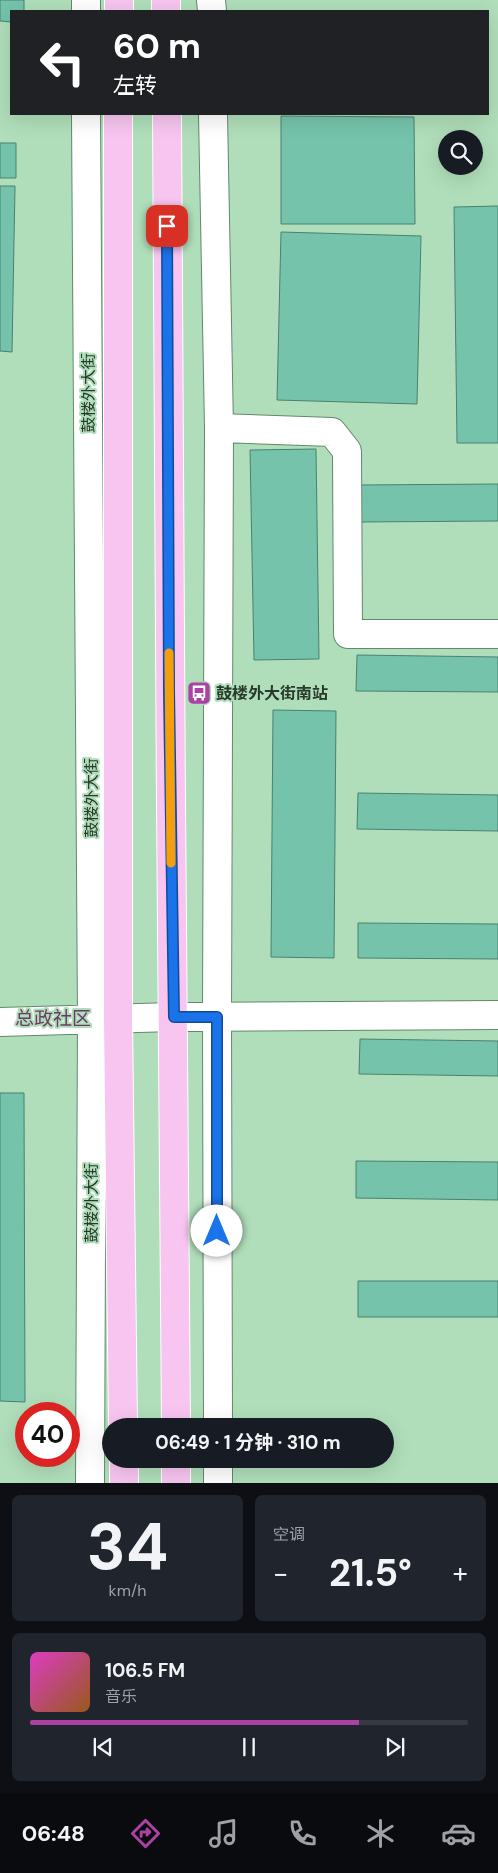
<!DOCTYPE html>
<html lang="zh">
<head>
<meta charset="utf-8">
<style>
  body { margin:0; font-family:"DM Sans","Noto Sans SC",sans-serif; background:#20242c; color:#f1f3f6; height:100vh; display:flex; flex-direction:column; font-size:19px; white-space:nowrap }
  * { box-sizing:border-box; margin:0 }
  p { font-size:16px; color:#9ea1a6 }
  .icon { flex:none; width:28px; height:28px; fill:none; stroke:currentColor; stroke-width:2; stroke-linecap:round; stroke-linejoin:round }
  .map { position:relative; height:1483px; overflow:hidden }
  .panel { display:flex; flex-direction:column; gap:12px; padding:12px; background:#0d0f14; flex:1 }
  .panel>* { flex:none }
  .banner { position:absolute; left:10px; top:10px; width:479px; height:105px; border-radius:0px; box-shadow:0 5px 20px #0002; background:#202124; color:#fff; overflow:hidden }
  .fabs { position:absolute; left:438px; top:130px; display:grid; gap:10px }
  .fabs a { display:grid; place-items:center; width:45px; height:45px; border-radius:50%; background:#171b24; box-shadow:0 5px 20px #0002; font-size:25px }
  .speed { position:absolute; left:15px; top:1402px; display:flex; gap:10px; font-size:25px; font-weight:700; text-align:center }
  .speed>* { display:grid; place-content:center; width:65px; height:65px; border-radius:50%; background:#171b24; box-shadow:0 5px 20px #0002; line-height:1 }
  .speed .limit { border:8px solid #d22; background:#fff; color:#111 }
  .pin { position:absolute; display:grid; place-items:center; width:42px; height:42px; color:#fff; margin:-21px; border-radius:10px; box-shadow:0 2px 8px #0006 }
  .me { position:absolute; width:55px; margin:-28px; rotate:0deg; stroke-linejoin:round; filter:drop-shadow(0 0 4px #0008) }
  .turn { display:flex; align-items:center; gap:18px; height:105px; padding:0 20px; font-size:22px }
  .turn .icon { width:65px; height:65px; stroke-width:2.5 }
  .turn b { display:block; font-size:35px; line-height:42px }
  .big { font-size:38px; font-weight:700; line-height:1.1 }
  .panel .widget { flex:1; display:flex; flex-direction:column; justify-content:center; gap:8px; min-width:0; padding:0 18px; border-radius:8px; background:#20242c }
  .panel .dial { align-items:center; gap:0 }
  .dial b { font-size:65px; line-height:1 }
  .song { display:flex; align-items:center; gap:15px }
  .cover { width:60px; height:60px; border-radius:8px; background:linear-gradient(135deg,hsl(310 70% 55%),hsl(30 70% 35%)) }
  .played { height:5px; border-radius:2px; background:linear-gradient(90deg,#ab41a2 75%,#363941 75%) }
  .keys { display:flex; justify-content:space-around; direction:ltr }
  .heat { display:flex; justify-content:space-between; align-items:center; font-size:28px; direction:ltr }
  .panel .tiles { flex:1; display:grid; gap:12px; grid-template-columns:1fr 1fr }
  .widget:last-child { grid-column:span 2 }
  .trip { position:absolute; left:102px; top:1418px; width:292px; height:50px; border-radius:25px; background:#171b24; box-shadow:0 5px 20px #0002; font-weight:700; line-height:50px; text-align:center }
  .menu { display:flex; height:80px; justify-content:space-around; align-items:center; background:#090b0e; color:#9ea1a6 }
  .menu .icon { width:35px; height:35px }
  .menu .selected { color:#ab41a2 }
  .menu b { font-size:22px; color:#f1f3f6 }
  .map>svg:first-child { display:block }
  .building { fill:#75c3aa; stroke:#488270 }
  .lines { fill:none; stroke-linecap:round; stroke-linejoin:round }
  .minor-casing { stroke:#608a6a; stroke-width:30 }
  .major-casing { stroke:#fff; stroke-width:30 }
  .minor { stroke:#fff; stroke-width:28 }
  .major { stroke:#f7c5f0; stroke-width:28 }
  .route-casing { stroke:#114b97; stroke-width:12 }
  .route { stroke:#1a73e8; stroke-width:9 }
  .slow { stroke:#f59e0b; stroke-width:9 }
  .labels { text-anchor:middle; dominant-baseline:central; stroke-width:4; stroke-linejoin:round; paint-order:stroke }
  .street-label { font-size:16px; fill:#283a2c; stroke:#b0deba }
  .poi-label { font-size:16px; font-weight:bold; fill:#283a2c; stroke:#b0deba; text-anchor:start }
  .quarter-label { font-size:19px; fill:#6d3867; stroke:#b0deba }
</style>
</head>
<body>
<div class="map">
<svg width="498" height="1483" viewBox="0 0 498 1483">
  <rect width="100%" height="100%" fill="#b0deba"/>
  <path class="building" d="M0 0H24V11H11V22L0 21Z
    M281 116 414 117 415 224H281Z
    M0 143H16V178H0Z
    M0 186H15L12 352 0 351Z
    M498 206V443H457L454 207Z
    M281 232 421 236 417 404 277 400Z
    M316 449 319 659 254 660 250 450Z
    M498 484V521L357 522V485Z
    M357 655 498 657V692L356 691Z
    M273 710 336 711 334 958 271 957Z
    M358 793 498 795V831L357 829Z
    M358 923 498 924V959L358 958Z
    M360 1039 498 1041V1076L359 1074Z
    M0 1093H24L25 1402 0 1401Z
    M356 1161 498 1162V1200L356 1198Z
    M358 1281H498V1317H358Z"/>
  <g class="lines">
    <g class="minor-casing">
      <path id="minor" d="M86 0V11
        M211 0 212 11
        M86 114 92 1019 90 1483
        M213 114 219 428 217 1017 218 1426
        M219 428 332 432 347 451 348 634H498
        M0 1022 173 1017 498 1015
        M218 1459V1483"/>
    </g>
    <g class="major-casing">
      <path id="major" d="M166 0V11
        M119 11V0
        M118 114V1019L123 1426
        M167 114C168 551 173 989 176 1426
        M124 1459V1483
        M176 1459V1483"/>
    </g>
    <use href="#minor" class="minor"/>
    <use href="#major" class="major"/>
  </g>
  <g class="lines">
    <g class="route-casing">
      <path id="route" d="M167 226 169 691 174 1017H217V1231"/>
    </g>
    <use href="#route" class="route"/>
    <path class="slow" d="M169 653 171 863"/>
  </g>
  <defs>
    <g id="bus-square" transform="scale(1.25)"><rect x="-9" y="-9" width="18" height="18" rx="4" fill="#ab41a2" stroke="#b0deba"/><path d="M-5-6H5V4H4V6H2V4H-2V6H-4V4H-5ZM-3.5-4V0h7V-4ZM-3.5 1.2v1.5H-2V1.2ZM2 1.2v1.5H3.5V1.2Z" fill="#fff"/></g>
  </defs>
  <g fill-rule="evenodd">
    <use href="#bus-square" x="199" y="693"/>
  </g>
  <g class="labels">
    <g class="street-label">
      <text transform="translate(88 393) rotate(-90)">鼓楼外大街</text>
      <text transform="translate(91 798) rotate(-90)">鼓楼外大街</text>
      <text transform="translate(91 1203) rotate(-90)">鼓楼外大街</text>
    </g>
    <g class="poi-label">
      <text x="216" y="693">鼓楼外大街南站</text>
    </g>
    <g class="quarter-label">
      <text x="53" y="1018">总政社区</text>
    </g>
  </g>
</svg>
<div class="fabs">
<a><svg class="icon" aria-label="search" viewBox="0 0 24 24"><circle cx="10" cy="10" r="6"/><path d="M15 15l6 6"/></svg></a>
</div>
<div class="speed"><div class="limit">40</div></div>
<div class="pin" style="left:167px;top:226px;background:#d93025"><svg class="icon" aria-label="arrive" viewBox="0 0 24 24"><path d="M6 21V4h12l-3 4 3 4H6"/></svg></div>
<svg class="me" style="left:217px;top:1231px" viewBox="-20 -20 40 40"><circle r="19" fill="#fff"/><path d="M0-13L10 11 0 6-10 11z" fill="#1a73e8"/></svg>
<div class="trip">06:49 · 1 分钟 · 310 m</div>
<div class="banner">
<div class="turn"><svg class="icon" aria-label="left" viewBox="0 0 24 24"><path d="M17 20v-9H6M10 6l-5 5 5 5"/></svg><div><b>60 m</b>左转</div></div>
</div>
</div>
<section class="panel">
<div class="tiles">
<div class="widget dial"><b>34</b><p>km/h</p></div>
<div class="widget"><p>空调</p>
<div class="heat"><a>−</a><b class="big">21.5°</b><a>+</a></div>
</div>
<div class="widget">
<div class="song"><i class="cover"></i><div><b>106.5 FM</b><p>音乐</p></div></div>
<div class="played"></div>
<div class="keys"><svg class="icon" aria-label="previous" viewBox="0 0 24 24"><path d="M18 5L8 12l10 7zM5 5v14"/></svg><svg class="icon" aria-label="pause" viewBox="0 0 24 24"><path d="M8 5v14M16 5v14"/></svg><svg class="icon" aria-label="next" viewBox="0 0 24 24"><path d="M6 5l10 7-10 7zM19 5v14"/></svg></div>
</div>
</div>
</section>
<nav class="menu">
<b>06:48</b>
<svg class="icon selected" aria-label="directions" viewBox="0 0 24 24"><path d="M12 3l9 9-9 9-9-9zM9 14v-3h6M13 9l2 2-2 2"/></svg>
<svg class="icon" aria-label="music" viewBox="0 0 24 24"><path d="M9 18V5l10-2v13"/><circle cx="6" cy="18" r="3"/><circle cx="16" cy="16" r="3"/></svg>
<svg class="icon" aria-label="phone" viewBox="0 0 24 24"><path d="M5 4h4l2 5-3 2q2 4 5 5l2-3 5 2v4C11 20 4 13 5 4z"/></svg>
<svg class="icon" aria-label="climate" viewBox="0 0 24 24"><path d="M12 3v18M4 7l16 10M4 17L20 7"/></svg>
<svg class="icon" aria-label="car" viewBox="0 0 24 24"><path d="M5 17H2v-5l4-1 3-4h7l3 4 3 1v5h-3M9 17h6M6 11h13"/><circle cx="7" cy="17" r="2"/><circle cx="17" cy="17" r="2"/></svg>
</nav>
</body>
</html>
